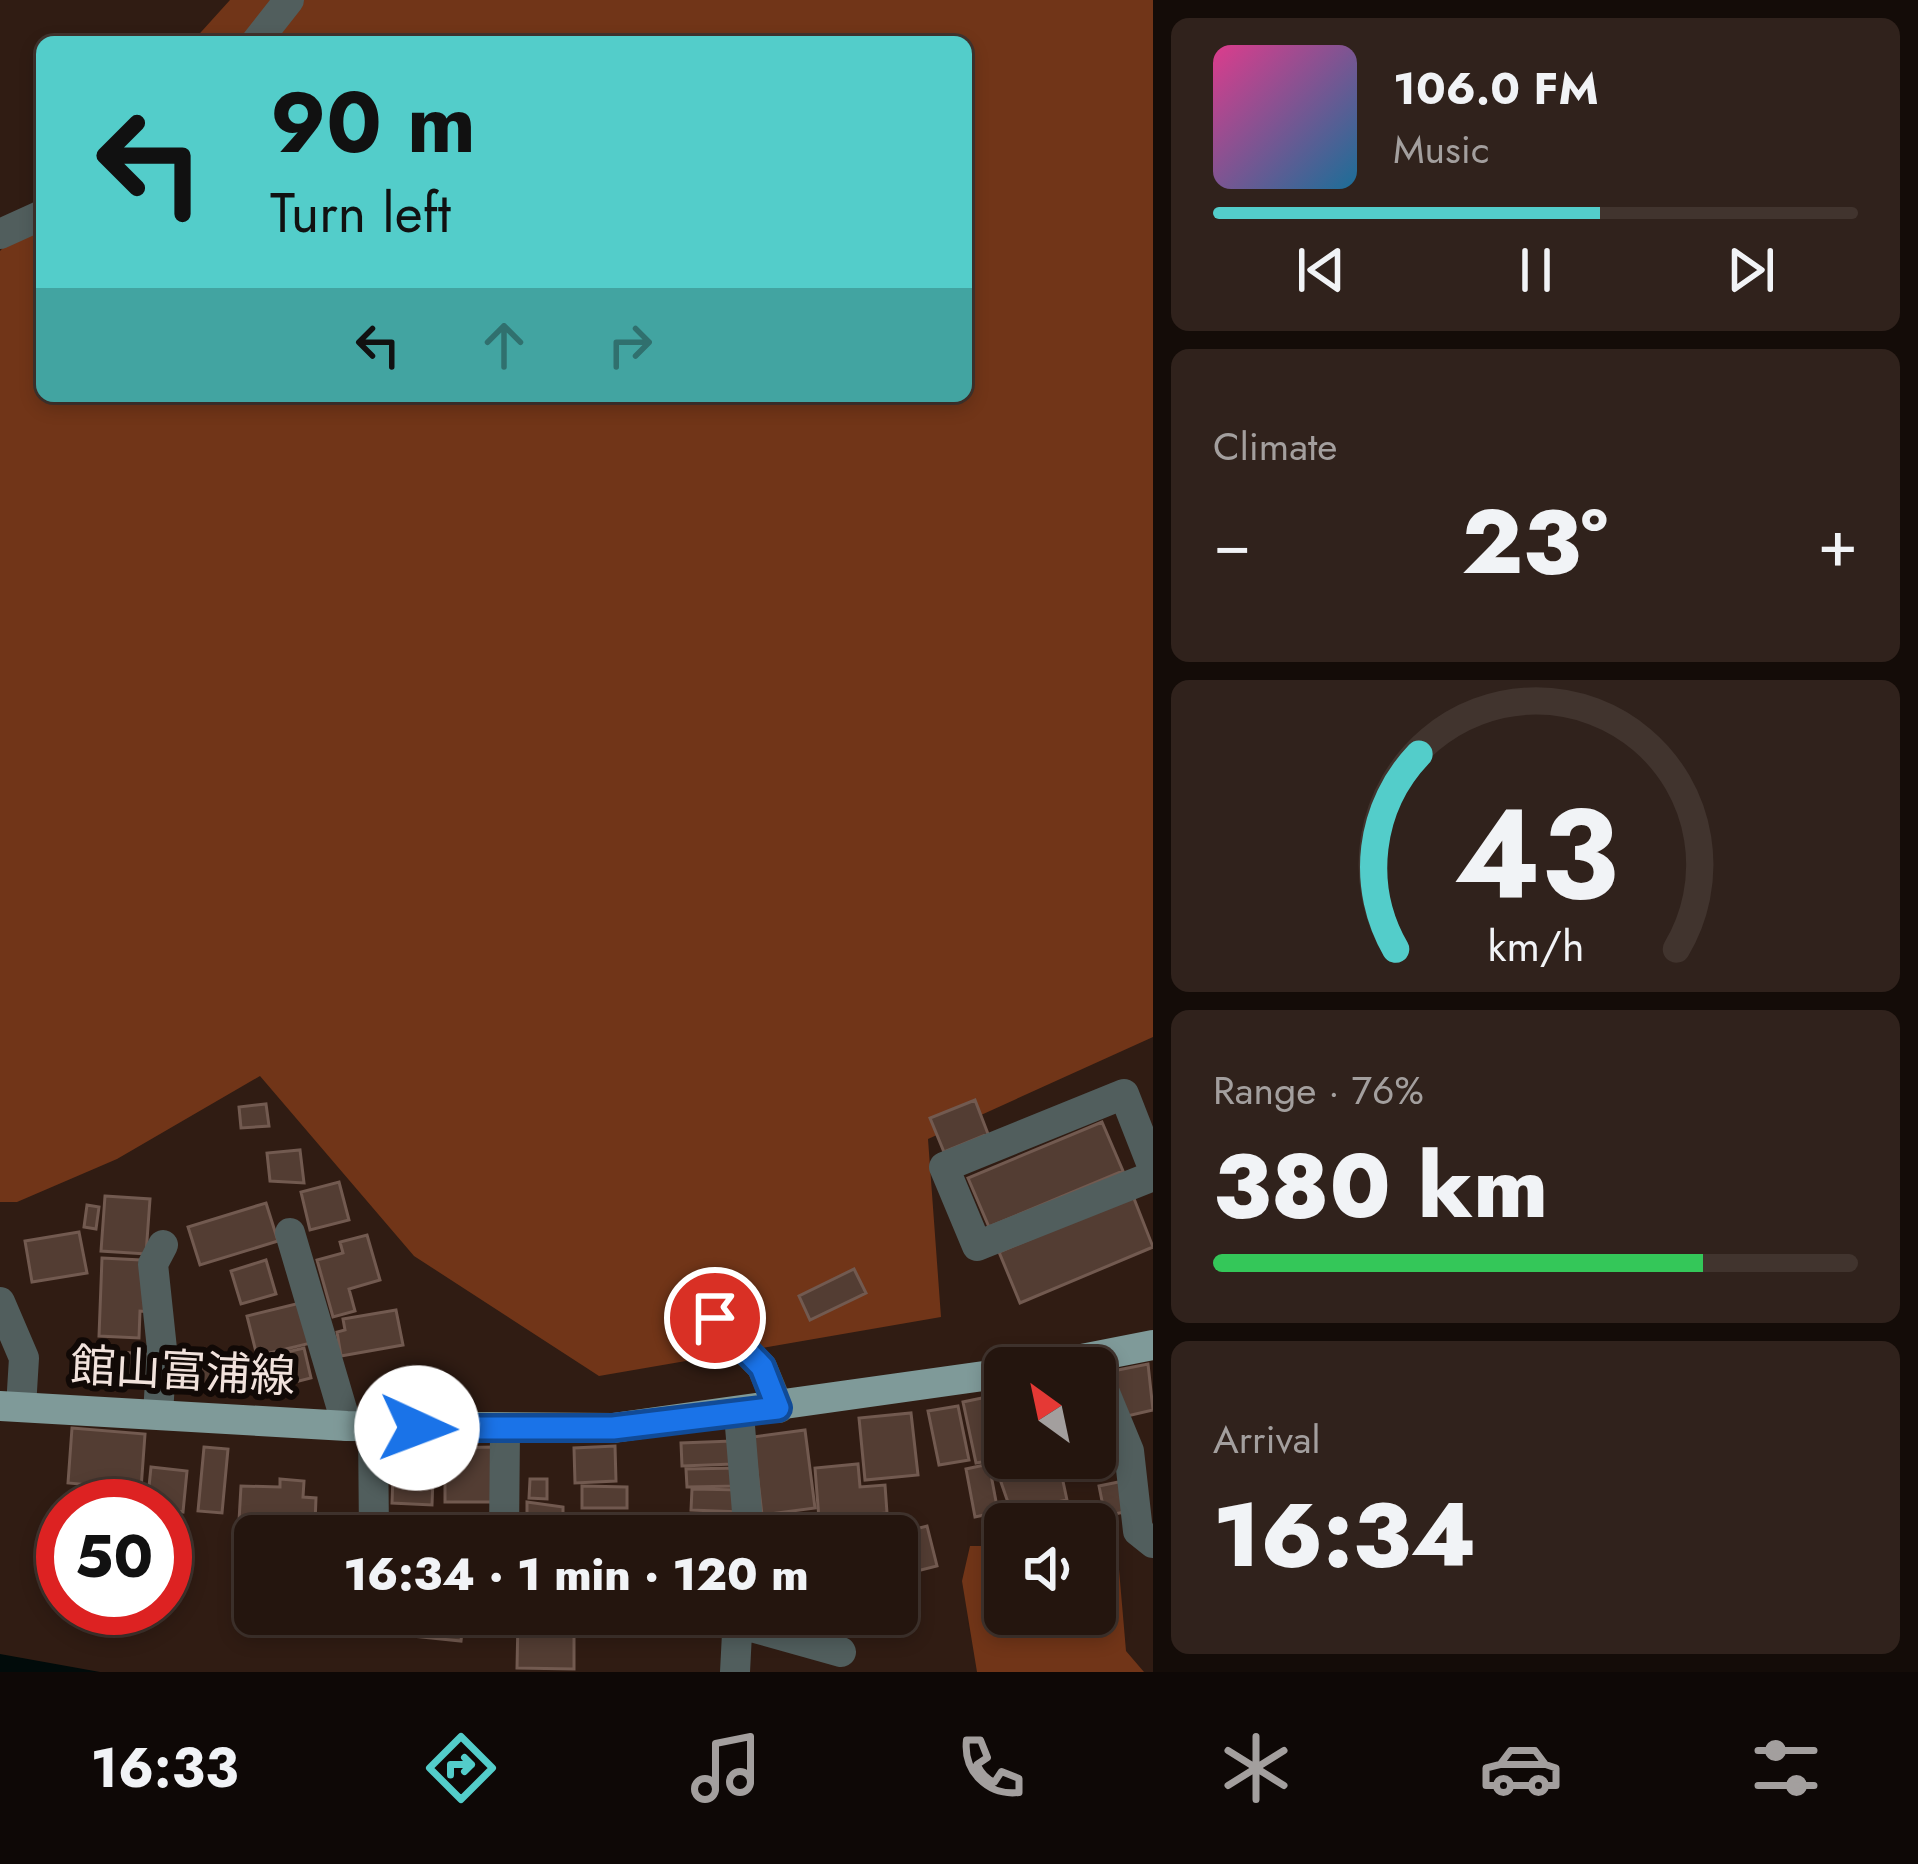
<!DOCTYPE html>
<html lang="en">
<head>
<meta charset="utf-8">
<style>
  body { margin:0; font-family:Jost,"Noto Sans JP",sans-serif; background:#30221c; color:#f1f3f6; height:100vh; display:flex; flex-direction:column; font-size:45px; white-space:nowrap }
  * { box-sizing:border-box; margin:0 }
  p { font-size:39px; color:#a39f9e }
  .icon { flex:none; width:66px; height:66px; fill:none; stroke:currentColor; stroke-width:2; stroke-linecap:round; stroke-linejoin:round }
  .map { position:relative; flex:1; overflow:hidden }
  .drawer { display:flex; flex-direction:column; gap:18px; padding:18px; background:#140c08; width:765px }
  .drawer>* { flex:none }
  .guide { position:absolute; left:36px; top:36px; width:936px; height:366px; border-radius:18px; box-shadow:0 6px 18px #0003,0 0 0 3px #41342e; background:#53cdca; color:#111; overflow:hidden }
  .needle { width:78px; rotate:327deg }
  .controls { position:absolute; left:984px; top:1347px; display:grid; gap:24px }
  .controls a { display:grid; place-items:center; width:132px; height:132px; border-radius:18px; background:#24150e; box-shadow:0 6px 18px #0003,0 0 0 3px #41342e; font-size:60px }
  .speed { position:absolute; left:36px; top:1479px; display:flex; gap:24px; font-size:60px; font-weight:700; text-align:center }
  .speed>* { display:grid; place-content:center; width:156px; height:156px; border-radius:50%; background:#24150e; box-shadow:0 6px 18px #0003,0 0 0 3px #41342e; line-height:1 }
  .speed .limit { border:18px solid #d22; background:#fff; color:#111 }
  .pin { position:absolute; display:grid; place-items:center; width:102px; height:102px; color:#fff; margin:-51px; border:6px solid #fff; border-radius:50%; box-shadow:0 3px 12px #0007 }
  .me { position:absolute; width:132px; margin:-66px; rotate:92deg; stroke-linejoin:round; filter:drop-shadow(0 0 9px #0008) }
  .turn { display:flex; align-items:center; gap:42px; height:252px; padding:0 36px; font-size:54px }
  .turn .icon { width:156px; height:156px; stroke-width:2.5 }
  .turn b { display:block; font-size:84px; line-height:102px }
  .lanes { display:flex; align-items:center; height:114px; padding:0 36px; background:#0003; justify-content:center; gap:60px; direction:ltr }
  .lanes .off { opacity:.35 }
  .big { font-size:90px; font-weight:800; line-height:1.1 }
  .drawer .tile { flex:1; display:flex; flex-direction:column; justify-content:center; gap:18px; min-width:0; padding:0 42px; border-radius:18px; background:#30221c }
  .drawer .dial { align-items:center; gap:0 }
  .dial svg { height:312px; overflow:visible; fill:none; stroke:#41342e; stroke-width:7; stroke-linecap:round; text-anchor:middle }
  .dial text { fill:#f1f3f6; stroke:none }
  .song { display:flex; align-items:center; gap:36px }
  .cover { width:144px; height:144px; border-radius:18px; background:linear-gradient(135deg,hsl(330 70% 55%),hsl(200 70% 35%)) }
  .played { height:12px; border-radius:6px; background:linear-gradient(90deg,#53cdca 60%,#41342e 60%) }
  .keys { display:flex; justify-content:space-around; direction:ltr }
  .heat { display:flex; justify-content:space-between; align-items:center; font-size:66px; direction:ltr }
  .charge { height:18px; border-radius:9px; background:linear-gradient(90deg,#34c759 76%,#41342e 0) }
  .trip { position:absolute; left:234px; top:1515px; width:684px; height:120px; border-radius:18px; background:#24150e; box-shadow:0 6px 18px #0003,0 0 0 3px #41342e; font-weight:800; line-height:120px; text-align:center }
  .tabs { display:flex; height:192px; justify-content:space-around; align-items:center; background:#0e0806; color:#a39f9e }
  .tabs .icon { width:84px; height:84px }
  .tabs .selected { color:#53cdca }
  .tabs b { font-size:54px; color:#f1f3f6 }
  main { display:flex; flex:1; min-height:0 }
  .map>svg:first-child { display:block }
  .forest { fill:#713518 }
  .water { fill:#010b0a }
  .building { fill:#533d33; stroke:#725a50; stroke-width:3 }
  .lines { fill:none; stroke-linecap:round; stroke-linejoin:round }
  .minor { stroke:#515e5d; stroke-width:30 }
  .major { stroke:#7f9a99; stroke-width:30 }
  .route-casing { stroke:#114b97; stroke-width:30 }
  .route { stroke:#1a73e8; stroke-width:21 }
  .labels { text-anchor:middle; dominant-baseline:central; stroke-width:12; stroke-linejoin:round; paint-order:stroke }
  .street-label { font-size:45px; fill:#f1e2dc; stroke:#110906 }
</style>
</head>
<body>
<main>
<div class="map">
<svg width="1153" height="1672" viewBox="0 0 1153 1672">
  <rect width="100%" height="100%" fill="#301c13"/>
  <path class="forest" d="M230 0H1153V1037L928 1139 941 1317 599 1376 414 1256 260 1076 117 1159 17 1202H0V251L42 205V396H966V42H192Z
    M970 1546H1005V1614H1095V1546H1117L1126 1651 1144 1672H977L962 1581Z"/>
  <path class="water" d="M0 1654 100 1672H0Z"/>
  <path class="building" d="M975 1100 988 1134 944 1152 930 1118Z
    M266 1104 269 1126 241 1128 239 1107Z
    M1102 1122 1123 1171 989 1227 968 1178Z
    M300 1150 304 1183 270 1181 267 1153Z
    M339 1182 349 1220 310 1230 301 1192Z
    M105 1196 150 1199 146 1254 101 1251Z
    M1133 1196 1153 1247 1020 1303 999 1252Z
    M266 1203 278 1241 200 1265 188 1227Z
    M87 1205 99 1207 96 1229 84 1227Z
    M79 1232 87 1273 32 1282 25 1241Z
    M367 1235 380 1280 349 1289 355 1311 333 1317 317 1260 343 1253 340 1242Z
    M102 1258 141 1260 153 1312 140 1311 139 1338 99 1336Z
    M266 1260 276 1294 241 1304 231 1271Z
    M854 1269 866 1293 810 1320 799 1296Z
    M300 1303 311 1343 257 1356 247 1316Z
    M396 1310 403 1345 341 1356 337 1332 345 1330 343 1319Z
    M304 1348 311 1378 264 1390 256 1359Z
    M108 1351 157 1355 154 1386 105 1382Z
    M181 1357H248V1389H181Z
    M1148 1364 1153 1410 1123 1417 1113 1371Z
    M996 1395 1005 1449 987 1452 988 1461 976 1463 963 1402Z
    M958 1406 969 1460 939 1465 928 1411Z
    M911 1413 918 1475 865 1480 859 1418Z
    M72 1428 145 1434 141 1489 128 1488V1498L112 1497 113 1487 68 1483Z
    M805 1430 815 1508 762 1515 753 1437Z
    M732 1441 733 1464 682 1466 681 1443Z
    M615 1446 616 1481 575 1483 574 1448Z
    M204 1447 228 1449 222 1513 198 1511Z
    M493 1447V1502H445V1448Z
    M394 1449 434 1451 432 1505 392 1503Z
    M1013 1458H1058L1067 1500 1011 1511 994 1462Z
    M858 1464 860 1487 885 1485 887 1513 819 1519 815 1468Z
    M989 1464 998 1512 975 1517 966 1469Z
    M151 1467 187 1471 183 1512 147 1506Z
    M739 1468V1486L687 1487 686 1469Z
    M280 1479 304 1481 303 1497 316 1498 315 1524 239 1521 241 1486 280 1487Z
    M530 1479H547V1499L529 1498Z
    M1128 1480 1134 1510 1105 1516 1099 1486Z
    M582 1486 627 1487V1508H582Z
    M692 1489 743 1490 742 1512 691 1510Z
    M527 1502 563 1507V1525L577 1526V1536H527Z
    M767 1521 806 1527 805 1536H764Z
    M927 1526 937 1566 897 1576V1536H888Z
    M413 1614H464L461 1641 411 1636Z
    M597 1614H699V1619H674V1628L597 1626Z
    M756 1614H814L813 1621Z
    M518 1620H574V1669L517 1668Z"/>
  <g class="lines">
    <path class="minor" d="M256 42 289 0
      M0 234 42 215
      M1153 1168 1124 1094 944 1167 977 1246 1153 1176
      M290 1233 347 1426
      M0 1302 24 1358 21 1407
      M715 1319 762 1367 779 1408
      M1091 1359 1129 1451 1138 1531 1153 1543
      M158 1414 162 1349 153 1264 163 1245
      M739 1414 749 1536
      M373 1426 374 1536
      M504 1536 505 1431
      M737 1623 841 1652
      M735 1672 738 1614"/>
    <path class="major" d="M1036 1368 1153 1345
      M0 1406 347 1426 613 1428 1005 1373"/>
  </g>
  <g class="lines">
    <g class="route-casing">
      <path id="route" d="M417 1428H613L778 1408 762 1367 715 1318"/>
    </g>
    <use href="#route" class="route"/>
  </g>
  <g class="labels">
    <g class="street-label">
      <text transform="translate(183 1371) rotate(3)">館山富浦線</text>
    </g>
  </g>
</svg>
<div class="controls">
<a><svg class="needle" viewBox="-14 -14 28 28"><path d="M0-13l5 13h-10z" fill="#e53935"/><path d="M0 13l5-13h-10z" fill="#a39f9e"/></svg></a>
<a><svg class="icon" aria-label="sound" viewBox="0 0 24 24"><path d="M4 9h4l5-4v14l-5-4H4zM17 9q2 3 0 6"/></svg></a>
</div>
<div class="speed"><div class="limit">50</div></div>
<div class="pin" style="left:715px;top:1318px;background:#d93025"><svg class="icon" aria-label="arrive" viewBox="0 0 24 24"><path d="M6 21V4h12l-3 4 3 4H6"/></svg></div>
<svg class="me" style="left:417px;top:1428px" viewBox="-20 -20 40 40"><circle r="19" fill="#fff"/><path d="M0-13L10 11 0 6-10 11z" fill="#1a73e8"/></svg>
<div class="trip">16:34 · 1 min · 120 m</div>
<div class="guide">
<div class="turn"><svg class="icon" aria-label="left" viewBox="0 0 24 24"><path d="M17 20v-9H6M10 6l-5 5 5 5"/></svg><div><b>90 m</b>Turn left</div></div>
<div class="lanes"><svg class="icon" aria-label="left" viewBox="0 0 24 24"><path d="M17 20v-9H6M10 6l-5 5 5 5"/></svg><svg class="icon off" aria-label="ahead" viewBox="0 0 24 24"><path d="M12 20V5M6 11l6-6 6 6"/></svg><svg class="icon off" aria-label="right" viewBox="0 0 24 24"><path d="M7 20v-9h11M14 6l5 5-5 5"/></svg></div>
</div>
</div>
<section class="drawer">
<div class="tile">
<div class="song"><i class="cover"></i><div><b>106.0 FM</b><p>Music</p></div></div>
<div class="played"></div>
<div class="keys"><svg class="icon" aria-label="previous" viewBox="0 0 24 24"><path d="M18 5L8 12l10 7zM5 5v14"/></svg><svg class="icon" aria-label="pause" viewBox="0 0 24 24"><path d="M8 5v14M16 5v14"/></svg><svg class="icon" aria-label="next" viewBox="0 0 24 24"><path d="M6 5l10 7-10 7zM19 5v14"/></svg></div>
</div>
<div class="tile"><p>Climate</p>
<div class="heat"><a>−</a><b class="big">23°</b><a>+</a></div>
</div>
<div class="tile dial"><svg viewBox="0 0 100 80">
<path d="M14 69A42 42 0 1 1 86 69"/>
<path d="M14 69A42 42 0 0 1 20 19" stroke="#53cdca"/>
<text x="50" y="56" font-size="32" font-weight="700">43</text>
<text x="50" y="72" font-size="11">km/h</text>
</svg></div>
<div class="tile"><p>Range · 76%</p><b class="big">380 km</b><div class="charge"></div></div>
<div class="tile"><p>Arrival</p><b class="big">16:34</b></div>
</section>
</main>
<nav class="tabs">
<b>16:33</b>
<svg class="icon selected" aria-label="directions" viewBox="0 0 24 24"><path d="M12 3l9 9-9 9-9-9zM9 14v-3h6M13 9l2 2-2 2"/></svg>
<svg class="icon" aria-label="music" viewBox="0 0 24 24"><path d="M9 18V5l10-2v13"/><circle cx="6" cy="18" r="3"/><circle cx="16" cy="16" r="3"/></svg>
<svg class="icon" aria-label="phone" viewBox="0 0 24 24"><path d="M5 4h4l2 5-3 2q2 4 5 5l2-3 5 2v4C11 20 4 13 5 4z"/></svg>
<svg class="icon" aria-label="climate" viewBox="0 0 24 24"><path d="M12 3v18M4 7l16 10M4 17L20 7"/></svg>
<svg class="icon" aria-label="car" viewBox="0 0 24 24"><path d="M5 17H2v-5l4-1 3-4h7l3 4 3 1v5h-3M9 17h6M6 11h13"/><circle cx="7" cy="17" r="2"/><circle cx="17" cy="17" r="2"/></svg>
<svg class="icon" aria-label="filters" viewBox="0 0 24 24"><path d="M4 7h16M4 17h16"/><circle cx="9" cy="7" r="2"/><circle cx="15" cy="17" r="2"/></svg>
</nav>
</body>
</html>
